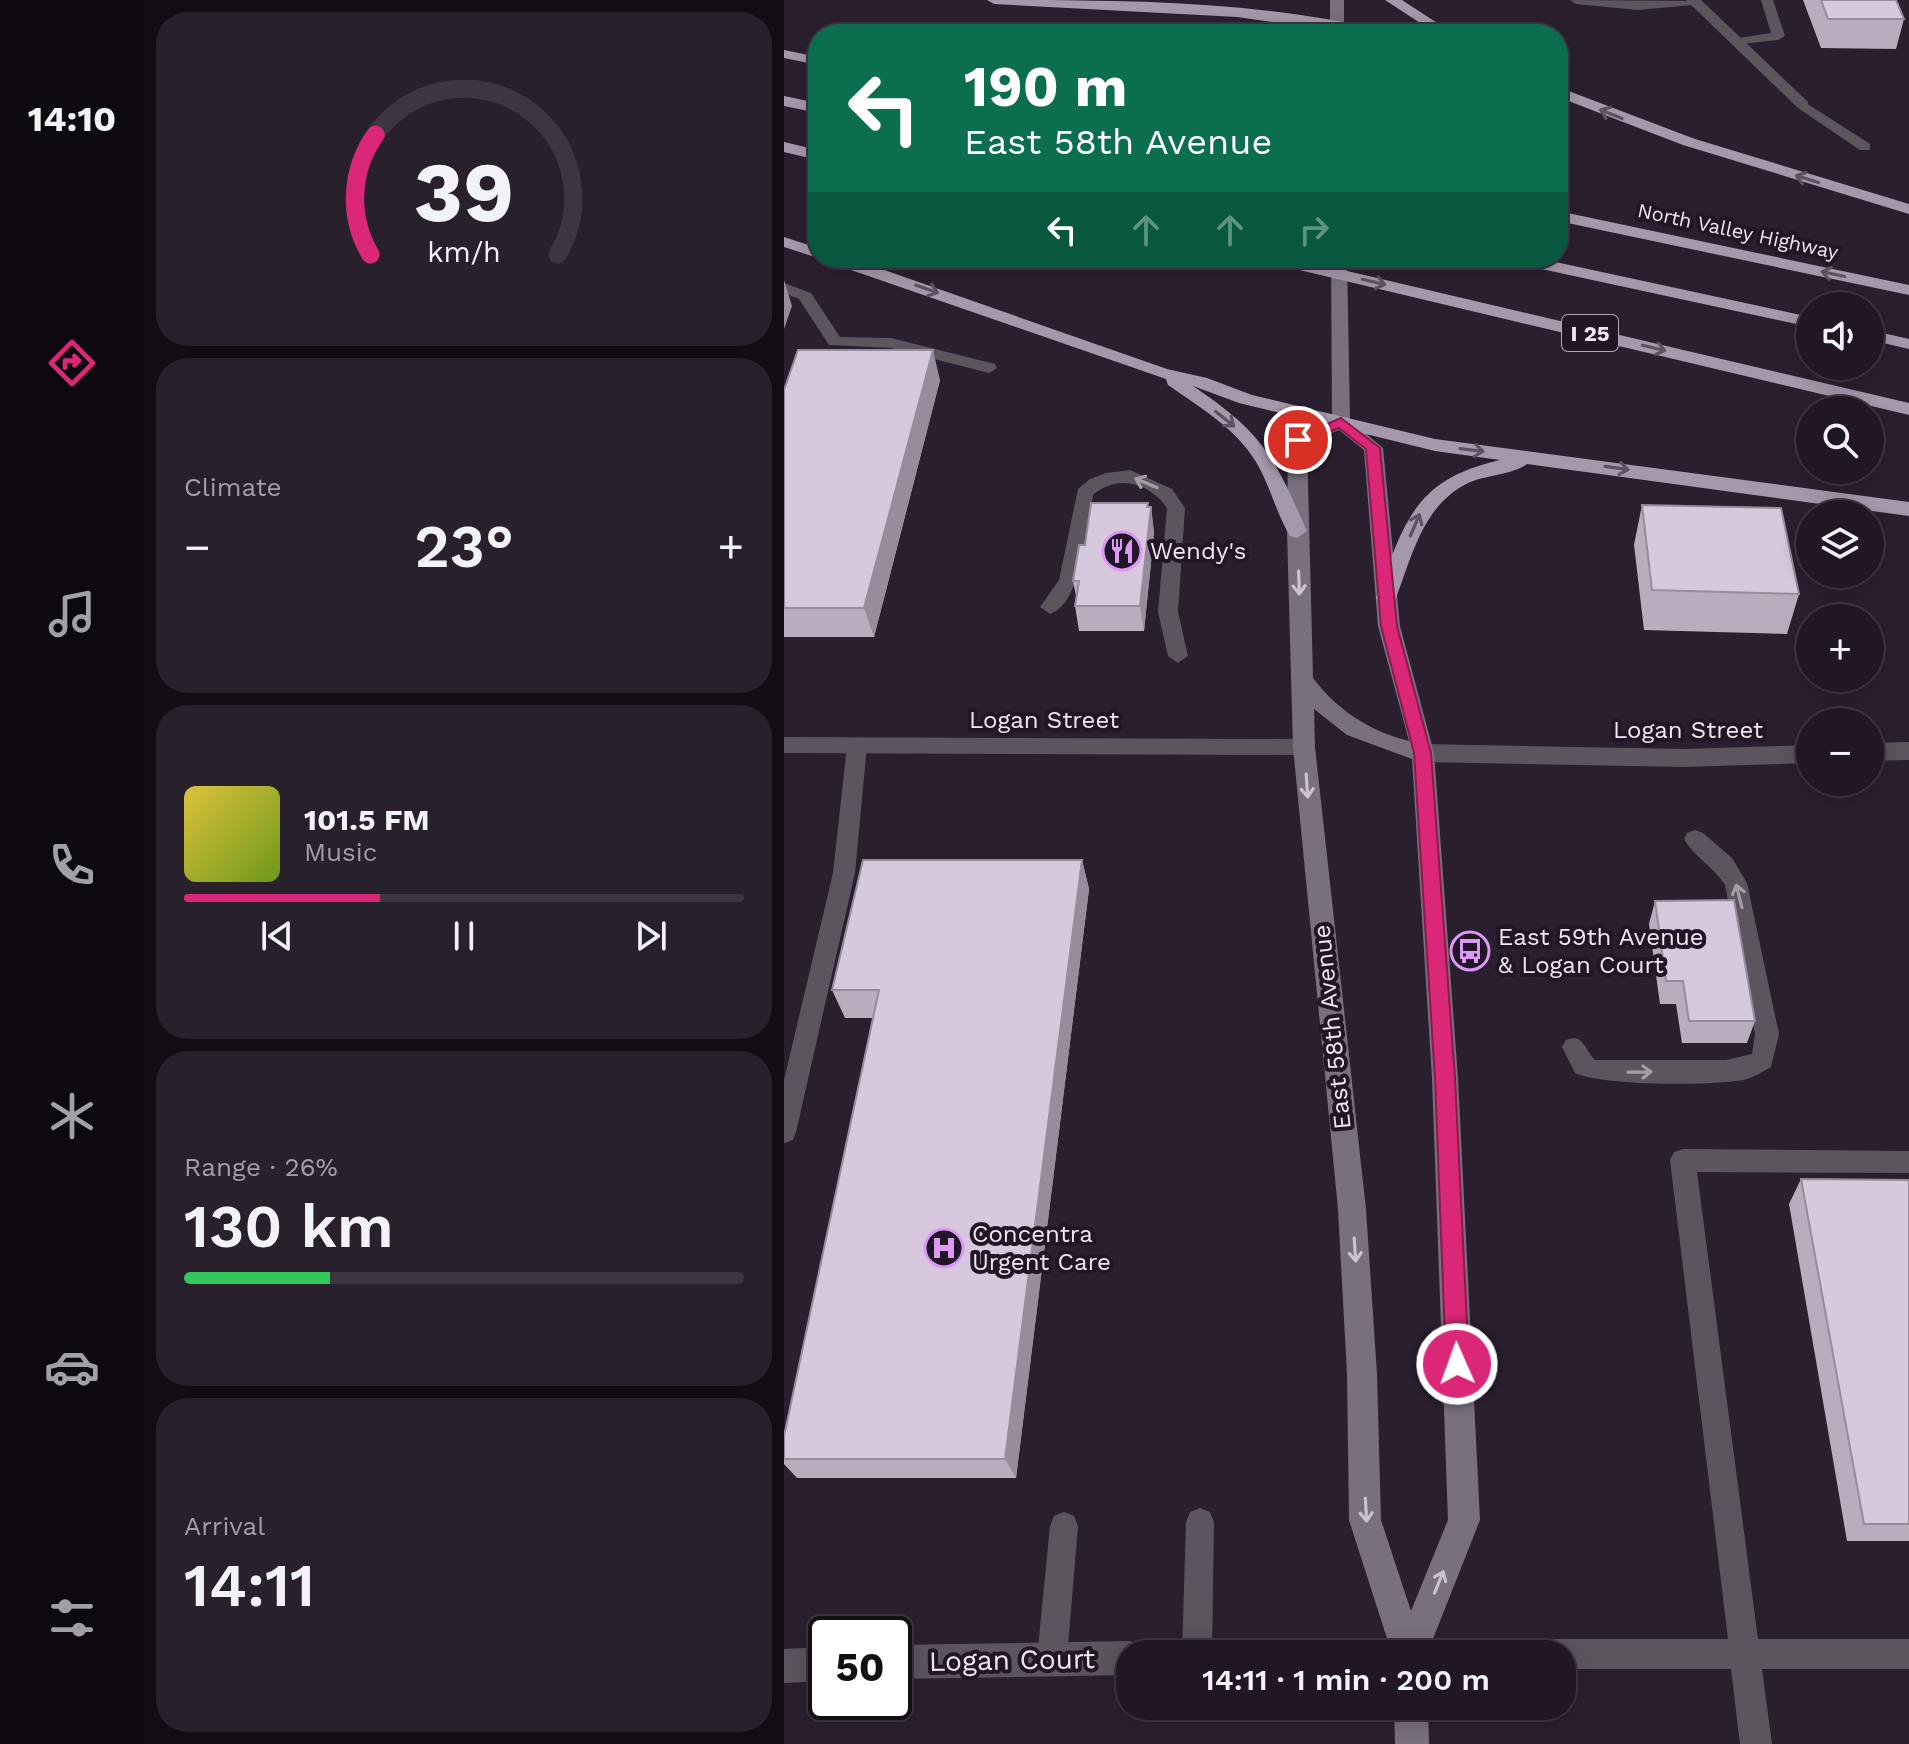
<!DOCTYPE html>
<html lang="en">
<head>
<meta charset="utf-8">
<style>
  body { margin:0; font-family:"Work Sans",sans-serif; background:#28202b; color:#f1f3f6; height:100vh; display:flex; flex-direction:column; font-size:30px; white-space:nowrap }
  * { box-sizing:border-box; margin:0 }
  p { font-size:26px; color:#a29fa6 }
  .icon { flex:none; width:44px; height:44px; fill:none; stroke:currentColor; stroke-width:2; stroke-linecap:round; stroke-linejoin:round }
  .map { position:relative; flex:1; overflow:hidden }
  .side { display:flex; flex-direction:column; gap:12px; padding:12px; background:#120d13; width:640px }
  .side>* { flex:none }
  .top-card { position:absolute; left:24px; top:24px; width:760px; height:244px; border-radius:32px; box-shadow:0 4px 20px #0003,0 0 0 2px #3d3641; background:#0b6e4f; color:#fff; overflow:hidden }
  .tools { position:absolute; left:1012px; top:292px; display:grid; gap:16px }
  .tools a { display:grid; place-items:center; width:88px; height:88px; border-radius:50%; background:#201723; box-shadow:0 4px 20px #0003,0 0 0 2px #3d3641; font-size:40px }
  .speed { position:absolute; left:24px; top:1616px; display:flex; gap:16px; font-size:40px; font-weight:700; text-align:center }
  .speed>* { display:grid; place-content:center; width:104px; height:104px; border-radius:50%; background:#201723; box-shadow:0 4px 20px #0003,0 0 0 2px #3d3641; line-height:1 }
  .speed .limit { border:4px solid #111; border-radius:12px; background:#fff; color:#111 }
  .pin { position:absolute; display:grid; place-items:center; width:68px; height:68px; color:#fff; margin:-34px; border:4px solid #fff; border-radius:50%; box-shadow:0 2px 8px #0007 }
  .me { position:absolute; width:88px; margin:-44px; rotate:358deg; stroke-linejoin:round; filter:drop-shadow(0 0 6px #0008) }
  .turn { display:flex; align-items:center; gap:28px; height:168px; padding:0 24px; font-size:36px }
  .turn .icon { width:104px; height:104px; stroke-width:2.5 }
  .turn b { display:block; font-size:56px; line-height:68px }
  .lanes { display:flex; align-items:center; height:76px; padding:0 24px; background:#0003; justify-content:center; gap:40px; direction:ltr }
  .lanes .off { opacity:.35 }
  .big { font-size:60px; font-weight:600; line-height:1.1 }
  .side .widget { flex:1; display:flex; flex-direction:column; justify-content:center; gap:12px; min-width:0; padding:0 28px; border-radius:32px; background:#28202b }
  .side .dial { align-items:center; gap:0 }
  .dial svg { height:208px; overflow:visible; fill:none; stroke:#3d3641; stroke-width:7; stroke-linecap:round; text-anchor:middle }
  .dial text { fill:#f1f3f6; stroke:none }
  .song { display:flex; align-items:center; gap:24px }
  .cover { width:96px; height:96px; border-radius:12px; background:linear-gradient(135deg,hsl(50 70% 55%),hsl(80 70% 35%)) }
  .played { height:8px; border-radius:4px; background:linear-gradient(90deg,#db2777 35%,#3d3641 35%) }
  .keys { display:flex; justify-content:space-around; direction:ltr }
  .heat { display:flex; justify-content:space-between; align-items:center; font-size:44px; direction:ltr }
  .charge { height:12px; border-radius:6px; background:linear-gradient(90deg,#34c759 26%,#3d3641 0) }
  .trip { position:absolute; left:332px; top:1640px; width:460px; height:80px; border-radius:32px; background:#201723; box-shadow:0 4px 20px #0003,0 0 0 2px #3d3641; font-weight:600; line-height:80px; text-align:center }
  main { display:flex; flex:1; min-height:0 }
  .dock { display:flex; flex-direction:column; width:144px; justify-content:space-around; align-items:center; background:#0d090e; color:#a29fa6 }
  .dock .icon { width:56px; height:56px }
  .dock .on { color:#db2777 }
  .dock b { font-size:36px; color:#f1f3f6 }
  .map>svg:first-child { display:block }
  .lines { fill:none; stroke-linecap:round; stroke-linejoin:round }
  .service { fill:#5b555d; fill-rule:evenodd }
  .minor { fill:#5b555d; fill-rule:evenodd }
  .tertiary { fill:#5b555d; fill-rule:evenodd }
  .secondary { fill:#79707d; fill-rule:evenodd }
  .motorway { fill:#a698ac; fill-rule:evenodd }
  .wall { fill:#b9acbe }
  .shaded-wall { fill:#968c9b }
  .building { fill:#d7c8dd; stroke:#968c9b; stroke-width:2 }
  .oneway { stroke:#5d5062 }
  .oneway2 { stroke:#a49ea7 }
  .oneway3 { stroke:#cbc3ce }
  .route { fill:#db2777; stroke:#8e194d; stroke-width:2 }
  .labels { text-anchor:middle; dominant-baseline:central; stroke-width:8; stroke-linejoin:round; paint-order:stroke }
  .far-street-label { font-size:20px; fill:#eee6f1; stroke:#211625 }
  .shield { fill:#211625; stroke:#b0a8b4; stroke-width:2 }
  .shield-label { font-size:22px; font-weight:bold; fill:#eee6f1 }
  .poi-label { font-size:24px; fill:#eee6f1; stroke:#211625; text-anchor:start }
  .street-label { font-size:24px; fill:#eee6f1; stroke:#211625 }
  .near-street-label { font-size:28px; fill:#eee6f1; stroke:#211625 }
</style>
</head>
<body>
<main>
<nav class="dock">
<b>14:10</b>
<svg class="icon on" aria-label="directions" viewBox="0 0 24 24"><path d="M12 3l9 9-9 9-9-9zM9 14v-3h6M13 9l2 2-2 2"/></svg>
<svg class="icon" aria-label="music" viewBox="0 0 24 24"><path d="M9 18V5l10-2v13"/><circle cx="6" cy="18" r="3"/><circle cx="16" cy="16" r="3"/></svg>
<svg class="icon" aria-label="phone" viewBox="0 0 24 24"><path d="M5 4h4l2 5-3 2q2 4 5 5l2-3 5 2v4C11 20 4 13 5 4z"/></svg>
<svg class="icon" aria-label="climate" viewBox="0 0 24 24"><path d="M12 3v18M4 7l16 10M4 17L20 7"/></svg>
<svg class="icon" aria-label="car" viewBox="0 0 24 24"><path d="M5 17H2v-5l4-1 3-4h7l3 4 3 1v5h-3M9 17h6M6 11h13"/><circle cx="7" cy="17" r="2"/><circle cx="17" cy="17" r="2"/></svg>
<svg class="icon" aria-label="filters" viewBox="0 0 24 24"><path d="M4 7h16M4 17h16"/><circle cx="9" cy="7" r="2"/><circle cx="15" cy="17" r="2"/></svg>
</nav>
<section class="side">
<div class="widget dial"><svg viewBox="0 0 100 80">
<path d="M14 69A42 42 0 1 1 86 69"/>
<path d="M14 69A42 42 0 0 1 16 23" stroke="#db2777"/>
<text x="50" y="56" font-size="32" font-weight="700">39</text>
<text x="50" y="72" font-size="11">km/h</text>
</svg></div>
<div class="widget"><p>Climate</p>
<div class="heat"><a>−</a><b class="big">23°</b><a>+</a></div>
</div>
<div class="widget">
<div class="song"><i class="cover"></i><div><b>101.5 FM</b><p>Music</p></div></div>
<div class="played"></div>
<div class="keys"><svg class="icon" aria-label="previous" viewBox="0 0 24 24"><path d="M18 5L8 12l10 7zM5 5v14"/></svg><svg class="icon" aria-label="pause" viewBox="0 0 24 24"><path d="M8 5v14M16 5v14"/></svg><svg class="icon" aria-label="next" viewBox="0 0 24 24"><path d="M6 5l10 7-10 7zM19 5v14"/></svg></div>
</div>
<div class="widget"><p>Range · 26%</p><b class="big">130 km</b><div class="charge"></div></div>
<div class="widget"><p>Arrival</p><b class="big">14:11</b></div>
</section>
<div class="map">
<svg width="1125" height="1744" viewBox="0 0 1125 1744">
  <rect width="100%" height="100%" fill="#2a1f2f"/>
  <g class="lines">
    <path class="service" d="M786 0 915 1 909 5 853 10 792 4Z
      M977 0H989L1001 36 994 40 948 45V39L987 33Z
      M1019 101 1086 144V150H1076L1014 108 1012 105Z
      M0 283 27 293 56 337 107 338 211 364 213 368 205 373 107 348 45 345 15 299 0 293Z
      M346 470 388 489 401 508 394 612 404 656 394 663 384 656 374 612 383 508C365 482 333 474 309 495 304 524 298 604 266 614L256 607 275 580 294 489 306 479 322 473Z
      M73 738 80 741 83 746 71 873 12 1132 9 1140 0 1143V1080L49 873 63 746 66 741Z
      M911 830 919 833 948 858 963 883 995 1034 987 1067C978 1072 969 1078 959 1080 927 1086 820 1086 791 1073L778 1047 782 1040C800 1033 800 1049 811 1060H942L968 1054 971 1034 941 885C930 867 910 857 900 839L903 833Z
      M899 1149 1125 1151V1173L913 1172 974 1639H1125V1669H978L988 1744H956L947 1669H778V1654H714L718 1643 729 1639H944L886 1160 890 1152Z
      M416 1508 426 1512 430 1522 428 1654H398L402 1522 406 1512Z
      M280 1512 290 1516 294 1526 283 1658 279 1669 268 1673 257 1669 253 1658 266 1526 270 1516Z"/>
    <path class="minor" d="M902 0H917L1024 102V108H1014Z
      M0 737 520 739 528 741 531 747 528 753 520 755 0 753Z
      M1125 742V760L1086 761V743Z
      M639 744 899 749 1026 745V763L899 767 639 762 631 759 628 753 631 747Z"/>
    <path class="tertiary" d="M346 1641 358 1646 361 1654H346V1675L110 1679V1645Z
      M42 1647V1681L0 1683V1649Z"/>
    <path class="secondary" d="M546 0H560V34H546Z
      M547 258H563L566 420 599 448 616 626 650 753 674 1078 696 1520 643 1654H608L565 1520 563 1374 554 1209 509 747 503 531 504 440 507 436 548 419ZM555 430 580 450 594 626 625 741C585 731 553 710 529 678L523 443ZM530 709 563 735 628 759 648 1078 664 1520 627 1611 597 1520 593 1374 582 1209 531 747Z
      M610 1706H644L645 1744H611Z"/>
    <path class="motorway" d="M203 0C335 0 472 0 601 31L603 34H575L453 17 210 4Z
      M601 0H618L670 34H653Z
      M0 50 34 57V65L0 58Z
      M774 87 911 139 1125 204V214L899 145 774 97Z
      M0 96 34 103V113L0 106Z
      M0 142 34 150V160L0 152Z
      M774 211 1125 285V295L774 221Z
      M0 237 34 248V258L0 247Z
      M42 258H66L383 369 423 378 468 395 651 439 1125 502V516L743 464C728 475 701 475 684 483 639 505 628 556 612 598L609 603H595L592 598C621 522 629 480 716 460L651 451 455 403 409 386C480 434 489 455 523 531L513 538 506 536C492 513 486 485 472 462 452 428 415 407 384 385L382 379 44 262Z
      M478 258H508L1125 403V415L486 263Z
      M721 258H753L1026 317V327L729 263Z
      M1086 330 1125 339V349L1086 340Z"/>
  </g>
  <path class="wall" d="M1019 0H1112L1120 19 1112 49 1037 48Z
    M156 380 90 637H0V390Z
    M364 503V507H367L370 533 360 631H295L291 606 292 596 289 581Z
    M858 505 1015 594 1003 634 860 630 850 545Z
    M298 860 305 889 232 1478H13L0 1464V1436L89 1018H61L48 990Z
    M871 901 971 1021 963 1043H898L892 1004H876L865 924Z
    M1017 1179 1125 1180V1541H1063L1005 1204Z"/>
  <path class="shaded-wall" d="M0 280 8 306 0 329Z
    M149 350 156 380 90 637 80 608Z
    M364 503 366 519 367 507 370 533 360 631 356 606Z
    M298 860 305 889 232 1478 221 1459Z"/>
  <path class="building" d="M1037 0H1112L1120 19H1044Z
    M14 350H149L80 608H0V390Z
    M307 503H364L363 507H367L356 606H291L295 581H289L295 545H301Z
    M858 505 997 508 1015 594 868 590Z
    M79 860H298L221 1459H0V1436L95 990H48Z
    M950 900 971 1021H905L899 981H882L871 901Z
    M1017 1179 1125 1180V1524H1080Z"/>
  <defs><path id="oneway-shaft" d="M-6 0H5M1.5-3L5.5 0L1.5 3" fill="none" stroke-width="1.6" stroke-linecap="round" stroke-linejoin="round" transform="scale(2)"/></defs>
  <g class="oneway">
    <use href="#oneway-shaft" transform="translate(827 114) rotate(-158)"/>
    <use href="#oneway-shaft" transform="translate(1023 179) rotate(-163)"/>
    <use href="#oneway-shaft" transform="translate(1049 274) rotate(-168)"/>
    <use href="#oneway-shaft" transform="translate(590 282) rotate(13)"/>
    <use href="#oneway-shaft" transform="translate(143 289) rotate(19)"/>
    <use href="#oneway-shaft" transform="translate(870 348) rotate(13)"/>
    <use href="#oneway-shaft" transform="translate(441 419) rotate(39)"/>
    <use href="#oneway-shaft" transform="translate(688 450) rotate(7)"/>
    <use href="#oneway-shaft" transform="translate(833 468) rotate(8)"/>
    <use href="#oneway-shaft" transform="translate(631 525) rotate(-67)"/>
  </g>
  <g class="oneway2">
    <use href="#oneway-shaft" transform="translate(362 483) rotate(-157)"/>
    <use href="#oneway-shaft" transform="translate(955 896) rotate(-104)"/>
    <use href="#oneway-shaft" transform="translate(856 1072) rotate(-1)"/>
  </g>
  <g class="oneway3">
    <use href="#oneway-shaft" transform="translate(515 583) rotate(88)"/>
    <use href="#oneway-shaft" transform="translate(523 786) rotate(86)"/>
    <use href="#oneway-shaft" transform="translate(571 1250) rotate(86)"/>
    <use href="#oneway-shaft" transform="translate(582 1510) rotate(87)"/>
    <use href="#oneway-shaft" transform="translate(655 1582) rotate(-68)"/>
  </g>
  <path class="route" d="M557 418 596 448 613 626 647 753 671 1078 685 1364 681 1371 673 1375 665 1371 662 1364 651 1078 630 753 597 626 582 449 555 428 514 444 506 440Z"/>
  <defs>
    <g id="restaurant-ring" transform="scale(2)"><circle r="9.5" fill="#211625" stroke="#db99f5" stroke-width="1.5"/><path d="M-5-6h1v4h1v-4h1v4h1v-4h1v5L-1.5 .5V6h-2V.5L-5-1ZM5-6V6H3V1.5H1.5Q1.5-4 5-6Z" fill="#db99f5"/></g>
    <g id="bus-ring" transform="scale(2)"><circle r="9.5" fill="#211625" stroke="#db99f5" stroke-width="1.5"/><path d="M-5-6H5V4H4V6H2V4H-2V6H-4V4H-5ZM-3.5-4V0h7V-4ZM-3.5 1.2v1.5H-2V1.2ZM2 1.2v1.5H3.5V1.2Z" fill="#db99f5"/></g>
    <g id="hospital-ring" transform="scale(2)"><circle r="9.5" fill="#211625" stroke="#db99f5" stroke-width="1.5"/><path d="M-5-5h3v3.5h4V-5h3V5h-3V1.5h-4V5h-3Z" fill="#db99f5"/></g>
  </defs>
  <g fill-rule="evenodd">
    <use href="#restaurant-ring" x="338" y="551"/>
    <use href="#bus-ring" x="686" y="951"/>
    <use href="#hospital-ring" x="160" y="1248"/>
  </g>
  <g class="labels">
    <g class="far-street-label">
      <text transform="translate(954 231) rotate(12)">North Valley Highway</text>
    </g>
    <rect class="shield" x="778" y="315" width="56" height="36" rx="6"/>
    <g class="shield-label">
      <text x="806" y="333">I 25</text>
    </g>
    <g class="poi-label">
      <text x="366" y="551">Wendy's</text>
      <text x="714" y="937">East 59th Avenue<tspan x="714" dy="28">&amp; Logan Court</tspan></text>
      <text x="188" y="1234">Concentra<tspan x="188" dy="28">Urgent Care</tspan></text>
    </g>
    <g class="street-label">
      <text x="260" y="720">Logan Street</text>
      <text x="904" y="730">Logan Street</text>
      <text transform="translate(548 1027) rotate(-96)">East 58th Avenue</text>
    </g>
    <g class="near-street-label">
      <text transform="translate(228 1660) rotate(-1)">Logan Court</text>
    </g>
  </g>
</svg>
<div class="tools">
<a><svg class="icon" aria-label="sound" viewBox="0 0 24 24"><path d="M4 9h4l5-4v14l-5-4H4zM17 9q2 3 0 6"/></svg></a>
<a><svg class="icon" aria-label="search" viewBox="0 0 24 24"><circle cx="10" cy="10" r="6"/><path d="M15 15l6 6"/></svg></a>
<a><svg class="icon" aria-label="layers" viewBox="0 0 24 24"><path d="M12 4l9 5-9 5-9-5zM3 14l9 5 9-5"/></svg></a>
<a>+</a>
<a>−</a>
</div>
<div class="speed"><div class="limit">50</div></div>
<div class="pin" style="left:514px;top:440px;background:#d93025"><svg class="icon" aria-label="arrive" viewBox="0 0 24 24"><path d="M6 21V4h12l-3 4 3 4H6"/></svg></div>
<svg class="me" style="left:673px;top:1364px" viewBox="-20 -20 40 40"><circle r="17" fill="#db2777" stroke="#fff" stroke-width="3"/><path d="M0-11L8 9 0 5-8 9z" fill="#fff"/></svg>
<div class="trip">14:11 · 1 min · 200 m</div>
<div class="top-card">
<div class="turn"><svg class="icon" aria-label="left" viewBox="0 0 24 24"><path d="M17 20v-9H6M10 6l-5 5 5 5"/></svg><div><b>190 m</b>East 58th Avenue</div></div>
<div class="lanes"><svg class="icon" aria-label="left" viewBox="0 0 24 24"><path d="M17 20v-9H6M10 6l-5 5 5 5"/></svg><svg class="icon off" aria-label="ahead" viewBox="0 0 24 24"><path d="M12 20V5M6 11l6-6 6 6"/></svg><svg class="icon off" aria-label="ahead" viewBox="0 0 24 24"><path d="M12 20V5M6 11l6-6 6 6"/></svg><svg class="icon off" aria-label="right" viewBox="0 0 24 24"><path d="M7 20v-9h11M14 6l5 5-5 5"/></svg></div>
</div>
</div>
</main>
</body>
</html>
